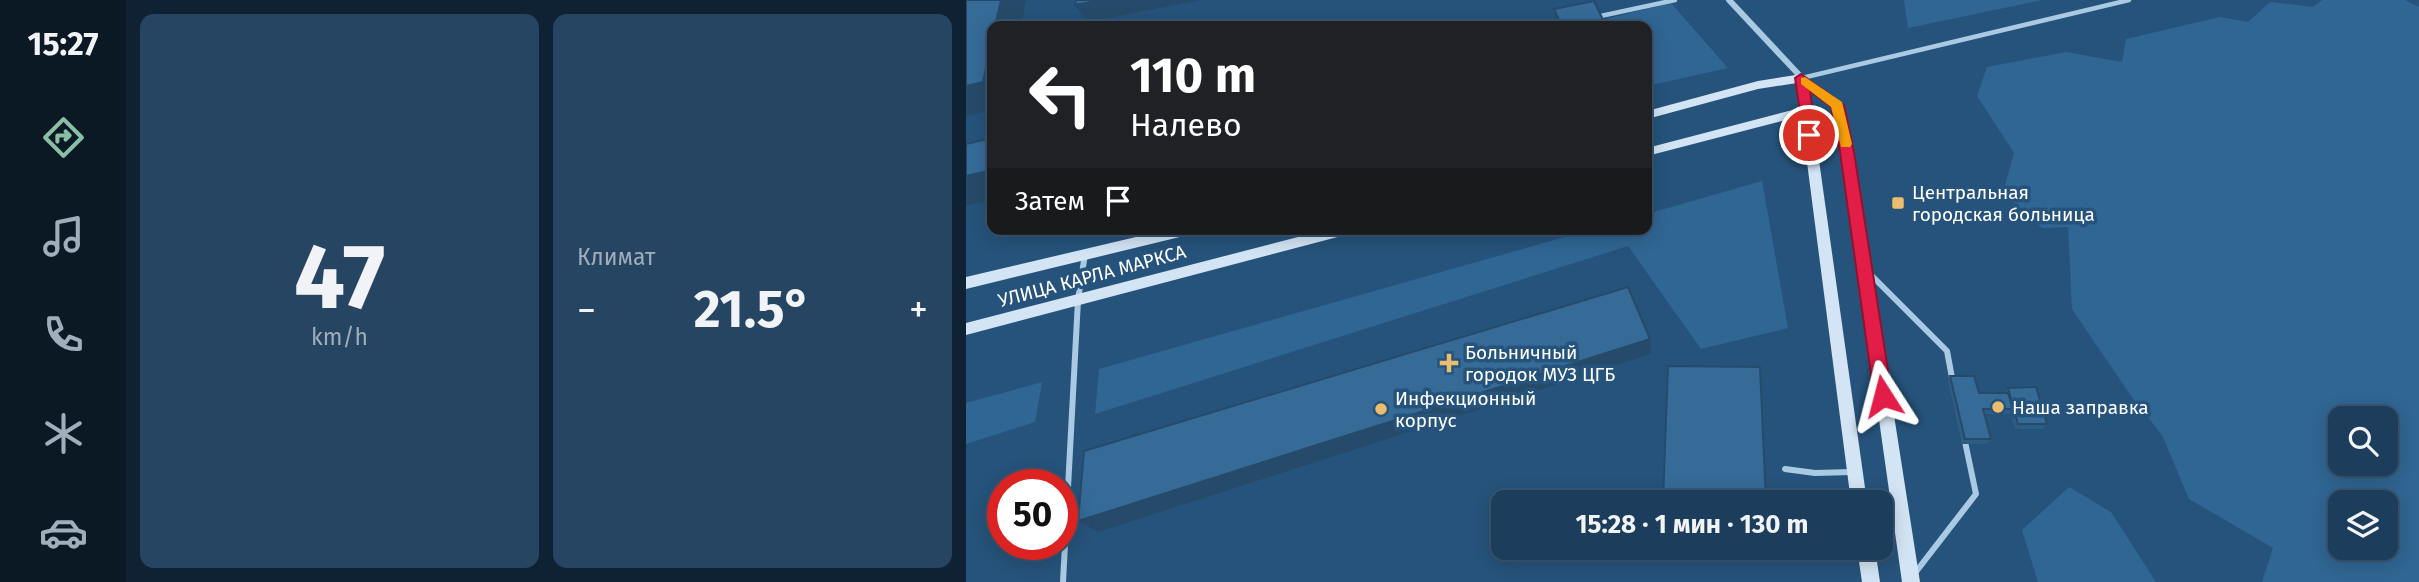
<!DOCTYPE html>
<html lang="ru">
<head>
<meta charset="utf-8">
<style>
  body { margin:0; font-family:"Fira Sans",sans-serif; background:#254562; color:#f1f3f6; height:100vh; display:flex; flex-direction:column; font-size:26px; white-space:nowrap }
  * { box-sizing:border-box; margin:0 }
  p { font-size:23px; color:#a0aebb }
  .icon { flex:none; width:38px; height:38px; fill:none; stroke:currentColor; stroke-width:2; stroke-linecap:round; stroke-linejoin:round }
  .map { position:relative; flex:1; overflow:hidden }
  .details { display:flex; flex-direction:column; gap:14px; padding:14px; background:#0f2233; width:840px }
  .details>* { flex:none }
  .top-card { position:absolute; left:21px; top:21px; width:665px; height:214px; border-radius:14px; box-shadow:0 4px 18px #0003,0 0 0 2px #3a5772; background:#202124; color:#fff; overflow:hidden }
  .fabs { position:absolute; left:1362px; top:406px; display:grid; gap:14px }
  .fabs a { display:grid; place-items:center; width:70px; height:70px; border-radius:14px; background:#1c3e5c; box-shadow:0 4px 18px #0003,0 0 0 2px #3a5772; font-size:35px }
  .speed { position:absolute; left:21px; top:469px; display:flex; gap:14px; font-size:35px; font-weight:700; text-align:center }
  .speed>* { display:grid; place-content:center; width:91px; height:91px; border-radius:50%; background:#1c3e5c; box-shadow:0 4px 18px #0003,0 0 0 2px #3a5772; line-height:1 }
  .speed .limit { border:10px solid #d22; background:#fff; color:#111 }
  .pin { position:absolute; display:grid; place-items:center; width:60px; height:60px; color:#fff; margin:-30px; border:4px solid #fff; border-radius:50%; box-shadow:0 2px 7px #0007 }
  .me { position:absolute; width:77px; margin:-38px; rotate:351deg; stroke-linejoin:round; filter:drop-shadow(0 0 5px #0008) }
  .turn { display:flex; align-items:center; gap:24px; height:147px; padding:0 28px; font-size:32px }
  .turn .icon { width:91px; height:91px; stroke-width:2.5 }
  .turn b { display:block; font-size:49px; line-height:60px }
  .then { display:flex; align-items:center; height:66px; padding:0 28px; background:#0003; gap:14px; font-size:26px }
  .big { font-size:52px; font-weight:700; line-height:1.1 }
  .details .widget { flex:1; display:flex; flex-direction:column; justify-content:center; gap:10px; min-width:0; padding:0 24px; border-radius:14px; background:#254562 }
  .details .dial { align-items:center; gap:0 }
  .dial b { font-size:91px; line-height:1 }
  .heat { display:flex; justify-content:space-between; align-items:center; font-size:38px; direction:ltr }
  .details .tiles { flex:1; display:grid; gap:14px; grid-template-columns:repeat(2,1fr) }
  .trip { position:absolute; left:525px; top:490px; width:402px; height:70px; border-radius:14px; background:#1c3e5c; box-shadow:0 4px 18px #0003,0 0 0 2px #3a5772; font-weight:700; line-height:70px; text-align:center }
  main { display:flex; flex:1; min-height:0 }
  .tabs { display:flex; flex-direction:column; width:126px; justify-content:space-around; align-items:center; background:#0b1925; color:#a0aebb }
  .tabs .icon { width:49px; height:49px }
  .tabs .active { color:#8abfa5 }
  .tabs b { font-size:32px; color:#f1f3f6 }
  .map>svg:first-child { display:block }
  .green { fill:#306693; fill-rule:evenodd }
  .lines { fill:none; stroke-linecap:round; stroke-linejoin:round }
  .service-far1 { stroke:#aacae4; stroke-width:4.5 }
  .service { stroke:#aacae4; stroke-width:6 }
  .minor { stroke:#aacae4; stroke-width:6 }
  .secondary { fill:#d3e4f4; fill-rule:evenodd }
  .wall { fill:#2e5c83 }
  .shaded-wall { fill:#264b6a }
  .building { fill:#366b98; stroke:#264b6a; stroke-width:2 }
  .route { fill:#e11d48; stroke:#92132f; stroke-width:2 }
  .slow { fill:#f59e0b }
  .poi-dot { fill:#edbd6f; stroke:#26537b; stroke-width:2.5 }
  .labels { text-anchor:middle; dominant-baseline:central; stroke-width:7; stroke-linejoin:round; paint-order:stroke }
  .poi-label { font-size:19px; fill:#fff; stroke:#26537b; text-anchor:start }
  .street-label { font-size:19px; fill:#fff; stroke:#26537b }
</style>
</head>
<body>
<main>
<nav class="tabs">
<b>15:27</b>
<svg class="icon active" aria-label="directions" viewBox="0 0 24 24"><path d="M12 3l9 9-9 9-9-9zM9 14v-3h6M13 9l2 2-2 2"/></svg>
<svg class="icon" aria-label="music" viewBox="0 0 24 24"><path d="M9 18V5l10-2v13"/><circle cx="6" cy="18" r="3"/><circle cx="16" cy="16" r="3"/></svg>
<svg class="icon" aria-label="phone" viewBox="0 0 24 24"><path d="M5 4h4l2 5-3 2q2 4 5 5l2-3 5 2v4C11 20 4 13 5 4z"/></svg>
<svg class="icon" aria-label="climate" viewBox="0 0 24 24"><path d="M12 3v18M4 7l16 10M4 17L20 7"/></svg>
<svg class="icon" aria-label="car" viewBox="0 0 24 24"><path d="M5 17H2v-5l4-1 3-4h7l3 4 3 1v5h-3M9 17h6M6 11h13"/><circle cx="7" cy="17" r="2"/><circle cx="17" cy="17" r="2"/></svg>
</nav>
<section class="details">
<div class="tiles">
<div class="widget dial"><b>47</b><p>km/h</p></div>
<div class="widget"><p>Климат</p>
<div class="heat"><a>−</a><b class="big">21.5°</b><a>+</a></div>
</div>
</div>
</section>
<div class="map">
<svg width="1453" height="582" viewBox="0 0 1453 582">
  <rect width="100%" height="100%" fill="#26537b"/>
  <path class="green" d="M938 0H1077L942 28Z
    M1356 0H1439L1453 7V582H1296L1307 548 1223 499 1196 435 1165 396 1106 309 1102 227 1076 228 1037 192 1048 153 1011 96 1021 67 1100 52 1156 62 1160 39 1254 17 1282 22 1304 2 1347 7ZM1419 418V464H1374V418ZM1419 502V548H1374V502Z
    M705 3 762 68 681 86V26H640L636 20Z
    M796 181 822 328 735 349 662 246 129 414 133 369 627 229H681V214Z
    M76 382 69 422 0 444V403Z
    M1103 487 1145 512 1190 582H1072L1056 530Z"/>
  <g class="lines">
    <path class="service-far1" d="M630 17 709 0
      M836 78 1163 0"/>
    <path class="service" d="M902 272 981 351 987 383
      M819 469 849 473 886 472
      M949 573 1010 494 998 437
      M97 582 112 300 119 254"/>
    <path class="minor" d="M763 0 836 78"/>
    <path class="secondary" d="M836 74 877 105 887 152 954 582H936L875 152 866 107 843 89 901 502H885L835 116 681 156V148L834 108 831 83 792 89 681 119V111L792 81Z
      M204 229H232L226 234 0 289V277Z
      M363 229H389L383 234 0 335V323Z
      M891 548H909L914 582H896Z"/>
  </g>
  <path class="wall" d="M984 376 1013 393H1039L1042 388 1081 424 1077 429H1049L1044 412 1043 414H1018L1025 439 1021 444H996L982 381Z"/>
  <path class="shaded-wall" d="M35 0H60L55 26H29Z
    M135 0H235L121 22 109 5Z
    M26 39V110L0 116V86Z
    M26 170V200L0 206V176Z
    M684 339 685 354 132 532 112 521Z"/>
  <path class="building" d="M0 0H35L29 26H26V39L17 82 0 86Z
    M110 0H135L109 5Z
    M628 1 640 26H565L593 20 588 9Z
    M26 138V170L0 176V144Z
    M662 287 684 339 112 521 118 451Z
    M702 366 794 367 800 502H697Z
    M984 376H1008L1013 393H1042L1047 409H1017L1025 439H999Z
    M1070 387 1081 424H1052L1042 388Z"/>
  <path class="route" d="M835 74 878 105 888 152 926 396 923 402 917 404 911 402 908 396 874 152 865 107 844 91 850 135 848 139H838L829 78Z"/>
  <path class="slow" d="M839 77 876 102 886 144 884 147H875L865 107 835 84V78Z"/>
  <g class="poi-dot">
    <rect x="925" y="196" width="14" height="14" rx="3.5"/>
    <path d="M479.5 352.5h7v7h7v7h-7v7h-7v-7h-7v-7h7z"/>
    <circle cx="1032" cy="407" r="7"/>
    <circle cx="415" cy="409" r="7"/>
  </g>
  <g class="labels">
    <g class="poi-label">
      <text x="946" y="192">Центральная<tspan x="946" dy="22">городская больница</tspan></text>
      <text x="499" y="352">Больничный<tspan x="499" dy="22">городок МУЗ ЦГБ</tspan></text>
      <text x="429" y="398">Инфекционный<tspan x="429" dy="22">корпус</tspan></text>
      <text x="1046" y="407">Наша заправка</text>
    </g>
    <g class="street-label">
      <text transform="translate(126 276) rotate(-15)">УЛИЦА КАРЛА МАРКСА</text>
    </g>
  </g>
</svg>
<div class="fabs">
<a><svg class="icon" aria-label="search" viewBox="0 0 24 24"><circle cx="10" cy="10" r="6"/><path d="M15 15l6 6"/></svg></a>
<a><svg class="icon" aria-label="layers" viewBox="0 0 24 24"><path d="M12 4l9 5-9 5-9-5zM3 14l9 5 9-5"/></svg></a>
</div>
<div class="speed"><div class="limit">50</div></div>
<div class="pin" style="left:843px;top:135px;background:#d93025"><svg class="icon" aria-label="arrive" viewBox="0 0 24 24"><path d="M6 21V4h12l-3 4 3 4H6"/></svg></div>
<svg class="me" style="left:917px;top:396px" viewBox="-20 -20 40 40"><path d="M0-17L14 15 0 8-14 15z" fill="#e11d48" stroke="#fff" stroke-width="4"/></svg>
<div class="trip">15:28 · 1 мин · 130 m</div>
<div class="top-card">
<div class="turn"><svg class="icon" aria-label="left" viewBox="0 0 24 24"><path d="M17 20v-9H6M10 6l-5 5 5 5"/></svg><div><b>110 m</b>Налево</div></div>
<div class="then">Затем<svg class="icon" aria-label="arrive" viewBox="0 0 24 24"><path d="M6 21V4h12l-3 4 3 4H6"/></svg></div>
</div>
</div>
</main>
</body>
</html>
